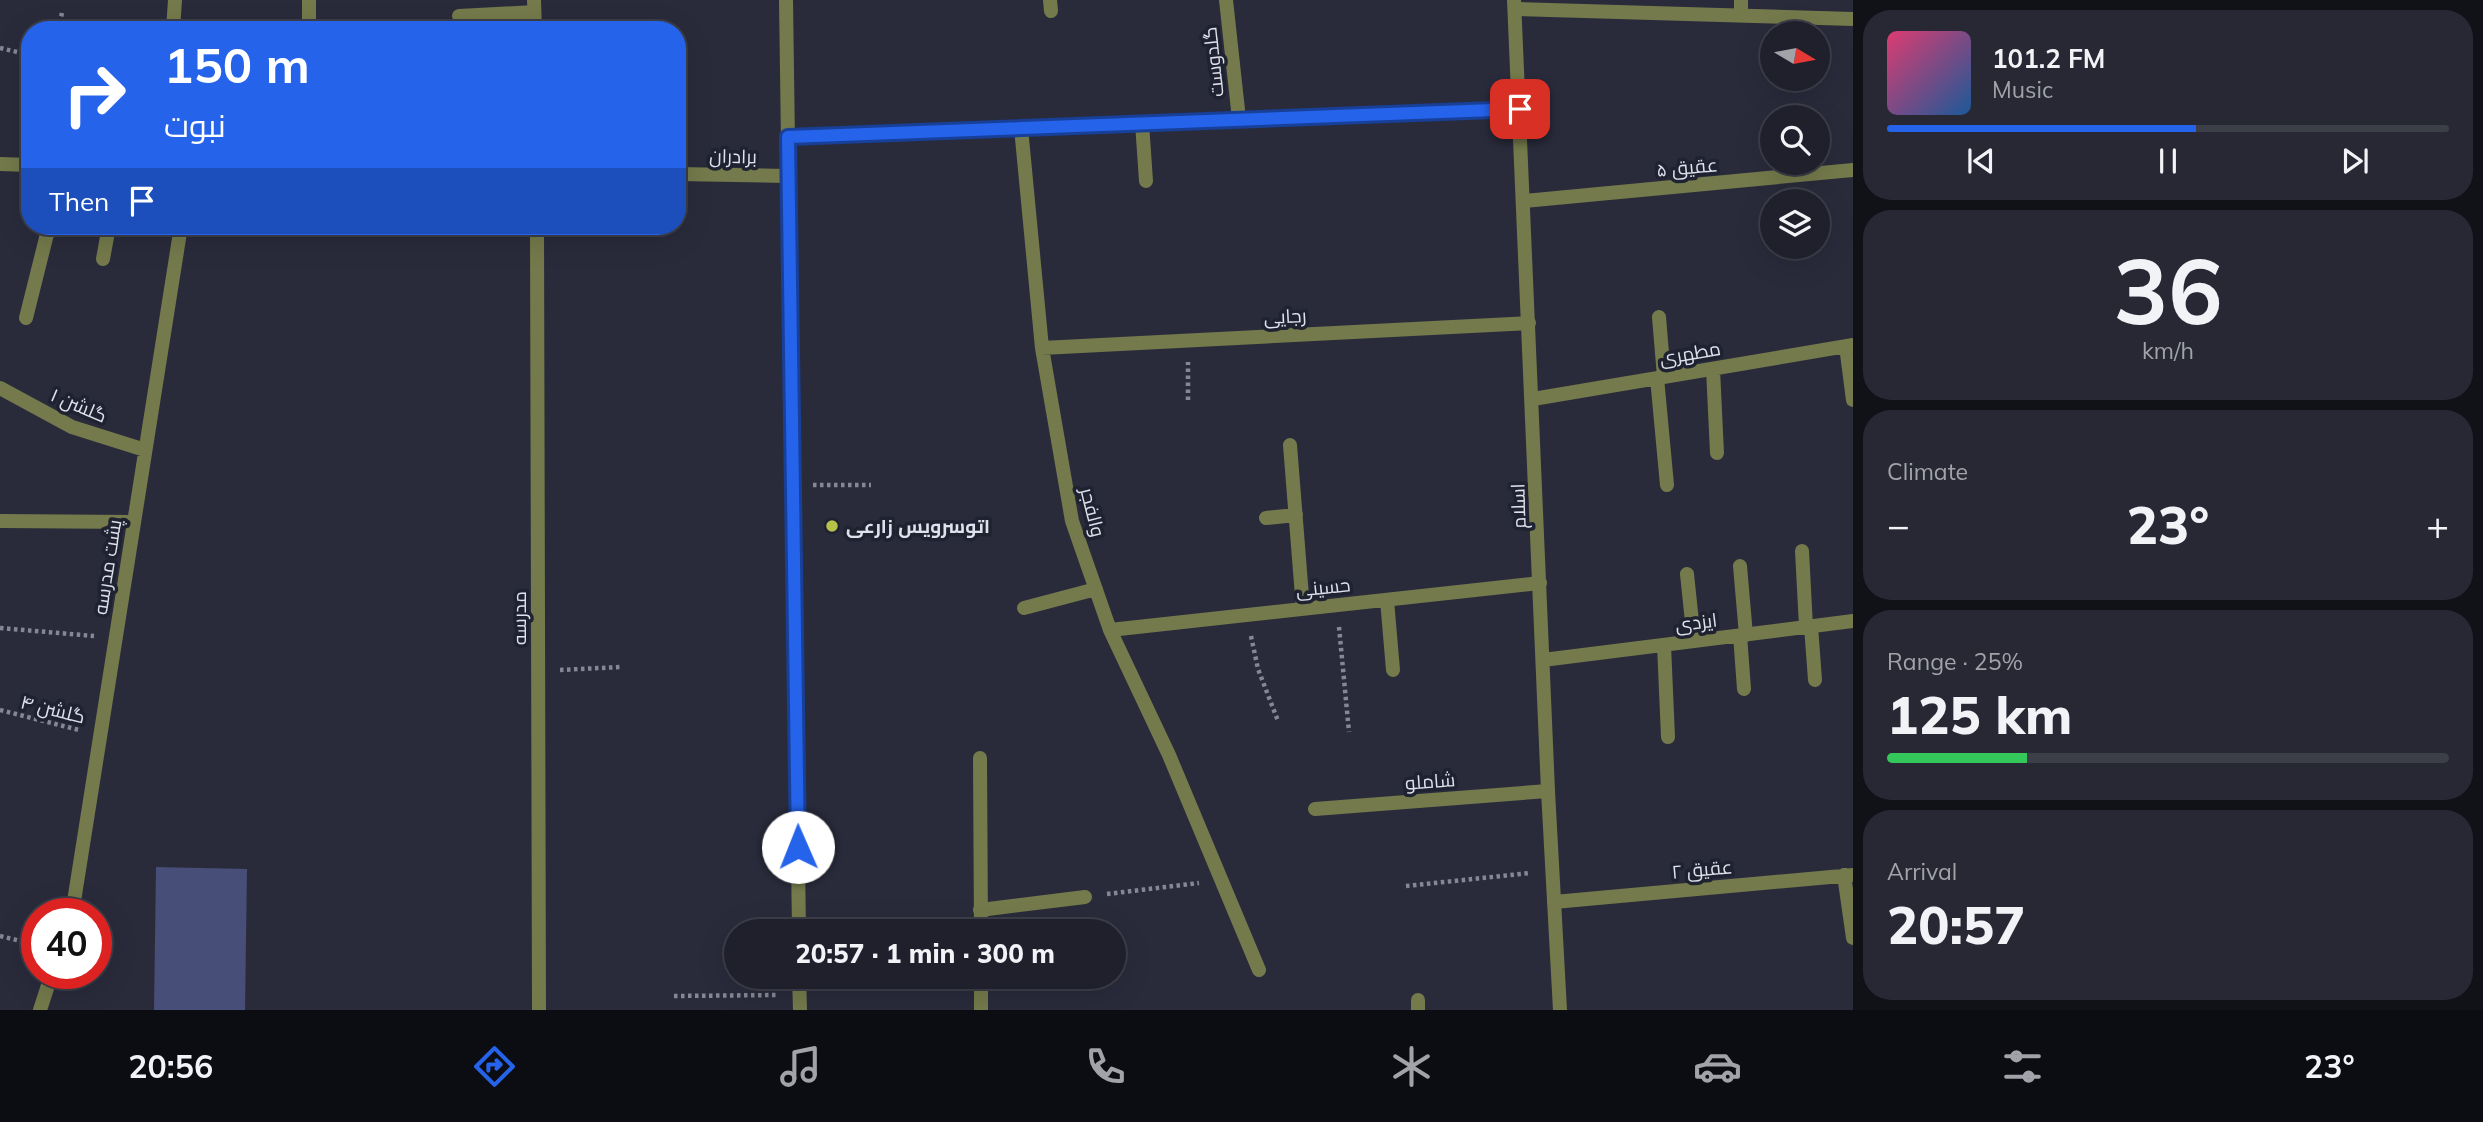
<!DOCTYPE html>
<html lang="en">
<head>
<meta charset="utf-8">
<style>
  body { margin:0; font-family:Mulish,Cairo,sans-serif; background:#272834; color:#f1f3f6; height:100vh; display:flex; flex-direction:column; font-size:26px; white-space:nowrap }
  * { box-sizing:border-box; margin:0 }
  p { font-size:23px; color:#a1a3a9 }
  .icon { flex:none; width:38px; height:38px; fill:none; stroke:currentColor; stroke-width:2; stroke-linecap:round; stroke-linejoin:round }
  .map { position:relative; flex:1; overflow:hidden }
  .drawer { display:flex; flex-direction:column; gap:10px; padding:10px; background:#111218; width:630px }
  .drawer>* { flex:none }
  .top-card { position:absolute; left:21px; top:21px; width:665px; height:214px; border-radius:28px; box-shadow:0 7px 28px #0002,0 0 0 2px #3c3e48; background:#2563eb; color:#fff; overflow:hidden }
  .needle { width:46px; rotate:100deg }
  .tools { position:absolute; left:1760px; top:21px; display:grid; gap:14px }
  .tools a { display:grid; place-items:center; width:70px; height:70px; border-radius:50%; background:#1f202c; box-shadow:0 7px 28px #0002,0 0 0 2px #3c3e48; font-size:35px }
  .speed { position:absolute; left:21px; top:898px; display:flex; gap:14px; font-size:35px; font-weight:700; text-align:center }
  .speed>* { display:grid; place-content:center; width:91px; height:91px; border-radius:50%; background:#1f202c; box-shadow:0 7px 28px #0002,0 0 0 2px #3c3e48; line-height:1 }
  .speed .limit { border:10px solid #d22; background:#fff; color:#111 }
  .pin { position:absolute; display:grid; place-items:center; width:60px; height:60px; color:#fff; margin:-30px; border-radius:14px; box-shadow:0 4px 10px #0006 }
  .me { position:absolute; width:77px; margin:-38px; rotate:359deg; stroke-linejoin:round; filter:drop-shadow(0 0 5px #0008) }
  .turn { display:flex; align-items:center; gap:24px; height:147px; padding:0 28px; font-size:32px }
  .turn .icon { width:91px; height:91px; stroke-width:2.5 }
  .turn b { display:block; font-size:49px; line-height:60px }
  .then { display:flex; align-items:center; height:66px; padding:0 28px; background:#0003; gap:14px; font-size:26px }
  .big { font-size:52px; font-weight:800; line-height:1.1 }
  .drawer .tile { flex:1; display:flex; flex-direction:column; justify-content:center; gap:10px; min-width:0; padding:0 24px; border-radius:28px; background:#272834 }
  .drawer .dial { align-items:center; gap:0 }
  .dial b { font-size:91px; line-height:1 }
  .song { display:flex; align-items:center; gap:21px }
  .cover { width:84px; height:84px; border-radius:10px; background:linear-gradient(135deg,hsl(340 70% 55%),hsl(210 70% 35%)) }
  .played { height:7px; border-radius:4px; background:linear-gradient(90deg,#2563eb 55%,#3c3e48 55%) }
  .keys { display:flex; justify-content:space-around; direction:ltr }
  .heat { display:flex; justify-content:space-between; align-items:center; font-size:38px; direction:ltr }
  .charge { height:10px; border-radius:5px; background:linear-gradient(90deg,#34c759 25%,#3c3e48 0) }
  .trip { position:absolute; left:724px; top:919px; width:402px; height:70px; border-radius:35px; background:#1f202c; box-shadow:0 7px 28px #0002,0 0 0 2px #3c3e48; font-weight:800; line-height:70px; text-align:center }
  .tabs { display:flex; height:112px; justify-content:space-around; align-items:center; background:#0c0d12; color:#a1a3a9 }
  .tabs .icon { width:49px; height:49px }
  .tabs .selected { color:#2563eb }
  .tabs b { font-size:32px; color:#f1f3f6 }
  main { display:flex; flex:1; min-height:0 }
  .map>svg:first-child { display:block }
  .green { fill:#474e77 }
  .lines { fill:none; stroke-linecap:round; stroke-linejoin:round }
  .path { stroke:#858794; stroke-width:4.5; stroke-dasharray:3.5 3.5; stroke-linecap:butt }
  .service { stroke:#747a4b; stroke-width:14 }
  .minor { stroke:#747a4b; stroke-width:14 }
  .tertiary { stroke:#747a4b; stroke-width:14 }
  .route-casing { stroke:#184099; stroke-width:18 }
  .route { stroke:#2563eb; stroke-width:12 }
  .poi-dot { fill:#b6c149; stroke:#1f2231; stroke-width:2.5 }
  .labels { text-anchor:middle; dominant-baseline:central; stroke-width:7; stroke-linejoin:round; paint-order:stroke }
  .street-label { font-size:19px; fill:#dfe1ec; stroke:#1f2231 }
  .poi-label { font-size:19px; font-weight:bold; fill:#dfe1ec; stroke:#1f2231; text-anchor:start }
</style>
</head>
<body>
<main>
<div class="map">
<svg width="1853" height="1010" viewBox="0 0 1853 1010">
  <rect width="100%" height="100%" fill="#292b3b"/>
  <path class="green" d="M156 867 247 869 245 1010H154Z"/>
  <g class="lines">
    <path class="path" d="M58 30 62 13
      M0 48 30 55
      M1188 400V362
      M813 485H871
      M1339 627 1349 732
      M0 628 94 636
      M1251 636 1258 669 1278 721
      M560 670 620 667
      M0 710 79 730
      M1406 886 1530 873
      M1107 894 1199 883
      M0 936 37 945
      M674 996 778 995"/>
    <path class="service" d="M980 910 1085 897"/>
    <path class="minor" d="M309 0V30
      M534 0 535 30
      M1050 0 1051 11
      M1226 0 1239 119
      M1741 0V16
      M1515 9 1853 19
      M459 16 534 12
      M173 30 175 0
      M1142 123 1146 181
      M1021 128 1042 348 1072 521 1110 630 1169 755 1259 970
      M788 137 1520 109
      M0 164 30 165
      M677 174 788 176
      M1524 201 1853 170
      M537 226 539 1010
      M103 259 109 226
      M1659 317 1664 377
      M26 318 49 226
      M1846 346 1853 400
      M1042 348 1529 323
      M1713 369 1717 453
      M1657 378 1667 485
      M0 388 72 427 145 450
      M1533 399 1853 345
      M1290 445 1303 609
      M1266 518 1296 515
      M0 521 134 522
      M1802 551 1806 627
      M1740 566 1746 635
      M1687 574 1694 641
      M1387 600 1393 670
      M1024 608 1096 589
      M1811 626 1815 680
      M1110 630 1540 583
      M1740 635 1744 689
      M1664 645 1668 737
      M1543 660 1853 621
      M980 758 981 931
      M1315 809 1548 791
      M1844 875 1853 938
      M1554 902 1853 875
      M72 914 181 226
      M981 976V1010
      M40 1010 52 973
      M1418 1010V1000"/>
    <path class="tertiary" d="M786 0 799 931
      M1514 0 1548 791 1560 1010
      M799 976 800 1010"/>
  </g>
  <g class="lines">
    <g class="route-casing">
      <path id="route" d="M798 847 788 137 1520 109"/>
    </g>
    <use href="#route" class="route"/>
  </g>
  <circle class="poi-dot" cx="832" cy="526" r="7"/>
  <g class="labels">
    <g class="street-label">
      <text transform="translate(1213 62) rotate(-96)">گلدوست</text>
      <text transform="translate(733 156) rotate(1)">برادران</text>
      <text transform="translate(1687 167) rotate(-5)">عقیق ۵</text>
      <text transform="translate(1285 316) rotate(-3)">رجایی</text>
      <text transform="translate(1690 353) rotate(-10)">مطهری</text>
      <text transform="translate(79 405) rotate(23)">گلشن ۱</text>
      <text transform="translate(1518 506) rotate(-92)">اسلام</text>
      <text transform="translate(1093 512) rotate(76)">والفجر</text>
      <text transform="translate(107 567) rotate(-81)">پشت مدرسه</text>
      <text transform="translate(1323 587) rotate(-6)">حسینی</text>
      <text transform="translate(519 618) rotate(-90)">مدرسه</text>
      <text transform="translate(1696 622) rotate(-7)">ایزدی</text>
      <text transform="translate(53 709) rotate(14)">گلشن ۴</text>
      <text transform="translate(1430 781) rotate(-4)">شاملو</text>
      <text transform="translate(1702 869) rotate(-5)">عقیق ۲</text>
    </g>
    <g class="poi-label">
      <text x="846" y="526">اتوسرویس زارعی</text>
    </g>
  </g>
</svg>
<div class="tools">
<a><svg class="needle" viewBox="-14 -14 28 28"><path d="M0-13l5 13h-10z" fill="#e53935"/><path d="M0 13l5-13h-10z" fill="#a1a3a9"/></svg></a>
<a><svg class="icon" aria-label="search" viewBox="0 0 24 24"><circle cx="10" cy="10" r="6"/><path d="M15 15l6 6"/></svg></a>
<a><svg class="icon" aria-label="layers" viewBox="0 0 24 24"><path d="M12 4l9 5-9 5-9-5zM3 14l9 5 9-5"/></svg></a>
</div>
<div class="speed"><div class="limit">40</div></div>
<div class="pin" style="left:1520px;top:109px;background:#d93025"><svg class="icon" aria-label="arrive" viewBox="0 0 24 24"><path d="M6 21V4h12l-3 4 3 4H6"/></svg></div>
<svg class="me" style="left:798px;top:847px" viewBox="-20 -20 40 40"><circle r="19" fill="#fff"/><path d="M0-13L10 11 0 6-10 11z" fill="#2563eb"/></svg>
<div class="trip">20:57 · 1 min · 300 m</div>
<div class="top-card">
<div class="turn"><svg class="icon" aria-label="right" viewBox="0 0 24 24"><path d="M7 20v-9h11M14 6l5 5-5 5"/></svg><div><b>150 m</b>نبوت</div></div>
<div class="then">Then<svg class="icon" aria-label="arrive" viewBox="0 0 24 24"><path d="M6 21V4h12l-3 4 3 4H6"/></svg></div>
</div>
</div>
<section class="drawer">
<div class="tile">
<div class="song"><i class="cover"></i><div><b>101.2 FM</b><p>Music</p></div></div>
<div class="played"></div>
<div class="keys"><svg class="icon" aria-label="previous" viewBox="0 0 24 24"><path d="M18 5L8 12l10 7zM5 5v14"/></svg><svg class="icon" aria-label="pause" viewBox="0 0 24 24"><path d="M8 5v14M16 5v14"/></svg><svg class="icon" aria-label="next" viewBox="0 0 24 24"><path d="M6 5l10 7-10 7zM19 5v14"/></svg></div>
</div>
<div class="tile dial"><b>36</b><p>km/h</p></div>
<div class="tile"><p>Climate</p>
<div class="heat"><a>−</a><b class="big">23°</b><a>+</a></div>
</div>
<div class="tile"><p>Range · 25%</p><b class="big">125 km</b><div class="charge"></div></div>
<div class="tile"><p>Arrival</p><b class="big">20:57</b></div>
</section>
</main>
<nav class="tabs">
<b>20:56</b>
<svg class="icon selected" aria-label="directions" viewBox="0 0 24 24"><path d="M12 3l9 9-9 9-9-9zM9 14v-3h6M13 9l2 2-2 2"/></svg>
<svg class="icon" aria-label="music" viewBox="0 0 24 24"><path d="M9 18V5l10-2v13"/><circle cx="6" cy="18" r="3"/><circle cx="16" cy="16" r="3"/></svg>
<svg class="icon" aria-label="phone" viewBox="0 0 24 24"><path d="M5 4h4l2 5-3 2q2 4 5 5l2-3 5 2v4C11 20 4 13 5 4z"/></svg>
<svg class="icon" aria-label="climate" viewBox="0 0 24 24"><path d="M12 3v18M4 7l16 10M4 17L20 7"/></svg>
<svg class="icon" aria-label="car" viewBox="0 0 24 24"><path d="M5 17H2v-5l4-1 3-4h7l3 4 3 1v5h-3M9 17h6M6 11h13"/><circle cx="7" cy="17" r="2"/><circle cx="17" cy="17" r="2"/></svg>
<svg class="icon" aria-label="filters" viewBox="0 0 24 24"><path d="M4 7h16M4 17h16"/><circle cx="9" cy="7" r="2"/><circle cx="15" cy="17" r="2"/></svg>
<b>23°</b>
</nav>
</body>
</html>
